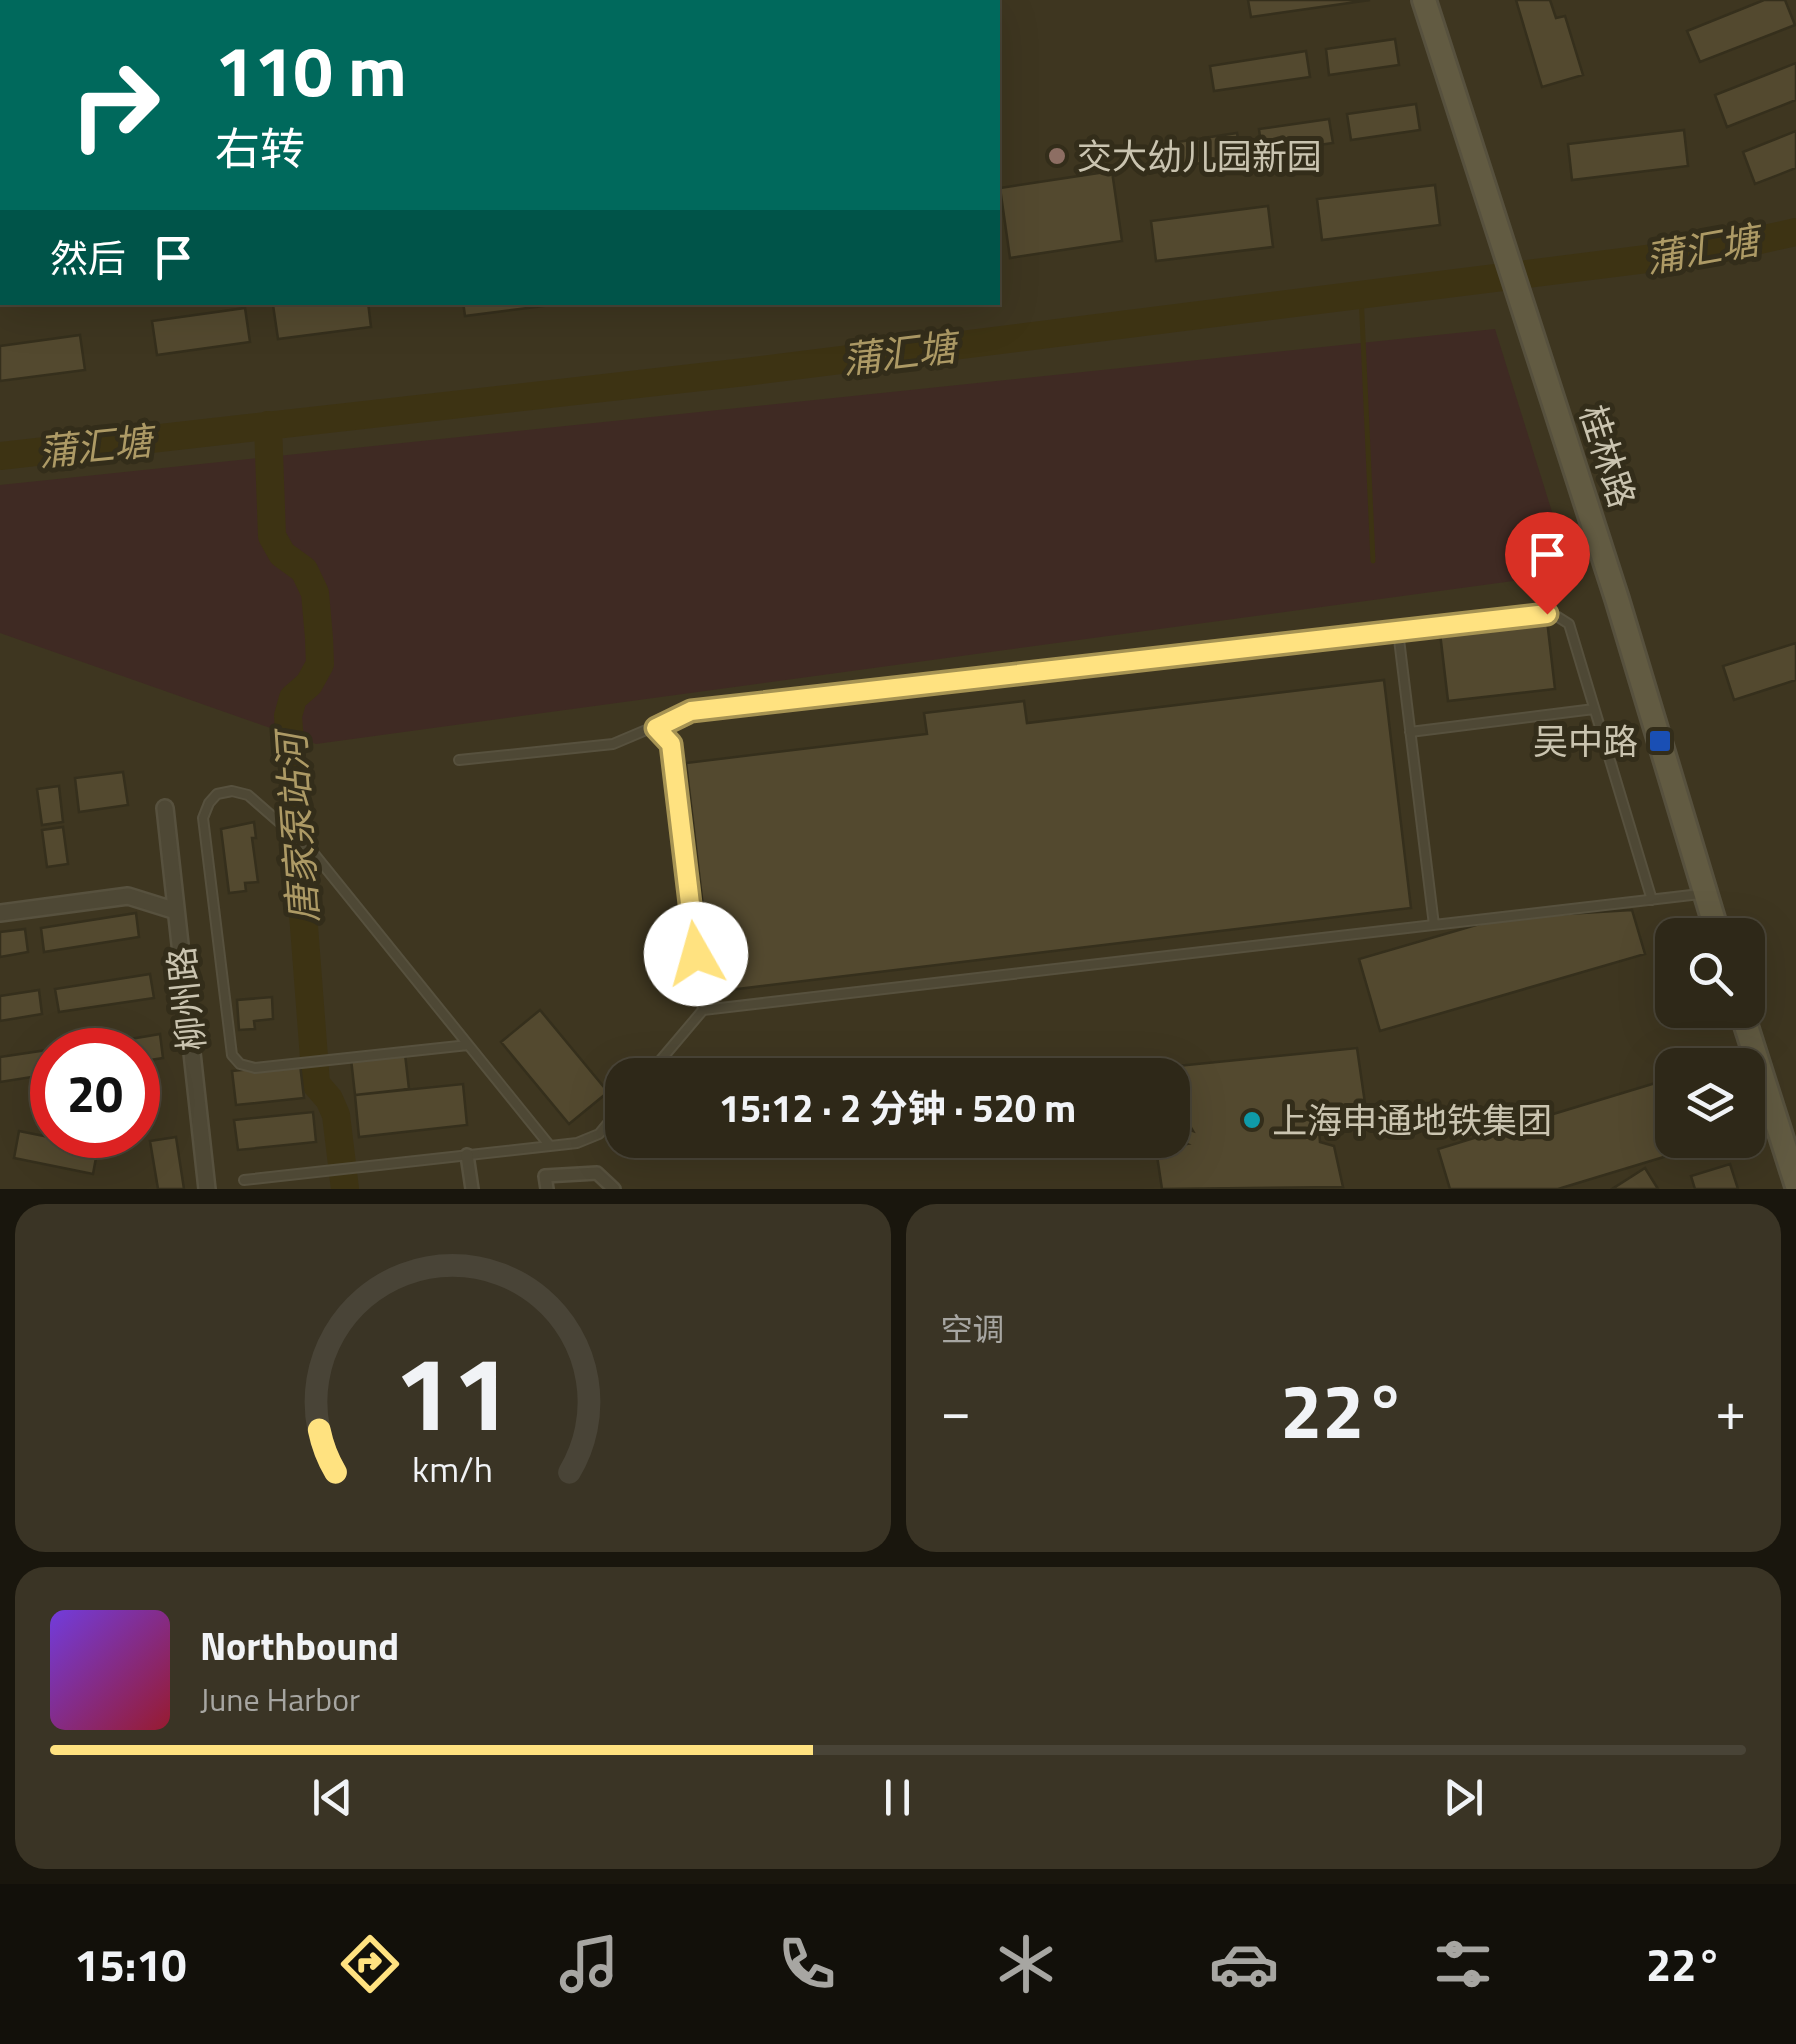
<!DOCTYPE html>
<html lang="zh">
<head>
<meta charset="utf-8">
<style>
  body { margin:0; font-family:"Titillium Web","Noto Sans SC",sans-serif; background:#3a3425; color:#f1f3f6; height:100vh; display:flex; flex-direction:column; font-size:38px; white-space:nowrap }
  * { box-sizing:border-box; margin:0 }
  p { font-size:32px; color:#a7a6a2 }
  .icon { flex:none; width:55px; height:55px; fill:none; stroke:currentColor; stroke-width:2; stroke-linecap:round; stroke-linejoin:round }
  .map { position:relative; height:1189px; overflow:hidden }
  .side { display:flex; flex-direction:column; gap:15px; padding:15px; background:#19160d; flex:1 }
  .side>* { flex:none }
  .hud { position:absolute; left:0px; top:0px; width:1000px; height:305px; box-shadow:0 10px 40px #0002,0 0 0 2px #494437; background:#00695c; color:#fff; overflow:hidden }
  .buttons { position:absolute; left:1655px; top:918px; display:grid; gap:20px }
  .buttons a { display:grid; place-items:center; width:110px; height:110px; border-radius:20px; background:#2e2818; box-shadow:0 10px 40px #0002,0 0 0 2px #494437; font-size:50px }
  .speed { position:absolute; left:30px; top:1028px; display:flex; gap:20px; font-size:50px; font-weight:700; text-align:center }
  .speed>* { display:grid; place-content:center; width:130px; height:130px; border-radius:50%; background:#2e2818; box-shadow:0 10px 40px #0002,0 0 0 2px #494437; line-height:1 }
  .speed .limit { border:15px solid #d22; background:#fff; color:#111 }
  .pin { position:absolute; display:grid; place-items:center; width:85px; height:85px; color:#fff; margin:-102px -42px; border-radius:50% 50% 50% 0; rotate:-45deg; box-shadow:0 0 10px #0007 }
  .pin .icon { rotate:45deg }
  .me { position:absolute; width:110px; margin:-55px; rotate:353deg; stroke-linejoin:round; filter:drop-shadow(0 0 8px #0008) }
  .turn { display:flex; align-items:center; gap:35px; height:210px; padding:0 50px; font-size:45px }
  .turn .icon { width:130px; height:130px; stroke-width:2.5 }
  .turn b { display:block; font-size:70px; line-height:85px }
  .then { display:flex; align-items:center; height:95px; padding:0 50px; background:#0003; gap:20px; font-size:38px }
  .big { font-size:75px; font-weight:700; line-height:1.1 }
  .side .card { flex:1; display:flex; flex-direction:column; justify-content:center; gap:15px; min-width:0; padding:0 35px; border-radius:30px; background:#3a3425 }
  .side .dial { align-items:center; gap:0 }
  .dial svg { height:260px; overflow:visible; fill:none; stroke:#494437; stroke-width:7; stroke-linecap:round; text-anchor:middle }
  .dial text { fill:#f1f3f6; stroke:none }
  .song { display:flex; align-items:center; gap:30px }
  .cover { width:120px; height:120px; border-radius:15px; background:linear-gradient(135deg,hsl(260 70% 55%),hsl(350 70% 35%)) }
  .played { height:10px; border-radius:5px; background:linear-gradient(90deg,#ffe280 45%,#494437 45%) }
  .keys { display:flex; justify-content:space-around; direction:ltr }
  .heat { display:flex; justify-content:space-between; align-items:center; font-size:55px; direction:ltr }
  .side .tiles { flex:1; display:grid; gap:15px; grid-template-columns:1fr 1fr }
  .card:last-child { grid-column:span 2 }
  .trip { position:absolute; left:605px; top:1058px; width:585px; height:100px; border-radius:30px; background:#2e2818; box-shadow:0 10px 40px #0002,0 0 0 2px #494437; font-weight:700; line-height:100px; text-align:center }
  .tab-bar { display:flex; height:160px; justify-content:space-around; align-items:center; background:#12100a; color:#a7a6a2 }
  .tab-bar .icon { width:70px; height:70px }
  .tab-bar .active { color:#ffe280 }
  .tab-bar b { font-size:45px; color:#f1f3f6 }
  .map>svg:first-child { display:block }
  .green { fill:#3f2a23 }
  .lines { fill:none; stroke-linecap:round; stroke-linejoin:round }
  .stream { stroke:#3d3313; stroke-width:5 }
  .river { stroke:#3d3313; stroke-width:28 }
  .building { fill:#53492f; stroke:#352f1c; stroke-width:2.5 }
  .service-casing { stroke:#57513e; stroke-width:12 }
  .pedestrian-casing { stroke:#57513e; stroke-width:16 }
  .minor-casing { stroke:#57513e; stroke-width:20 }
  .tertiary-casing { stroke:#57513e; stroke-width:25 }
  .secondary-casing { stroke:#57513e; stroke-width:28 }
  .service { stroke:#4e4835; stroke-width:8 }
  .pedestrian { stroke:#4e4835; stroke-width:11 }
  .minor { stroke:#4e4835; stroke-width:15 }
  .tertiary { stroke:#4e4835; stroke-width:20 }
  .secondary { stroke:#625b42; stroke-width:22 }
  .route-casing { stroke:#a69353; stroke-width:25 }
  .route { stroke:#ffe280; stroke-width:18 }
  .education-dot { fill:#8d6e63; stroke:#332d1a; stroke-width:4 }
  .transit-dot { fill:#1a4fb4; stroke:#332d1a; stroke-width:4 }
  .culture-dot { fill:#0f9aa8; stroke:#332d1a; stroke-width:4 }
  .labels { text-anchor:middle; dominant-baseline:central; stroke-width:10; stroke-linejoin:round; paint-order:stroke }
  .poi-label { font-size:35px; fill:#cac4b0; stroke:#332d1a; text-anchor:start }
  .street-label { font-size:35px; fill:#cac4b0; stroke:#332d1a }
  .water-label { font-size:38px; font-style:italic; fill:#ad9a65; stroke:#332d1a }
</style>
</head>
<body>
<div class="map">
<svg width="1796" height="1189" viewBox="0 0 1796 1189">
  <rect width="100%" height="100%" fill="#3e3620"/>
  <path class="green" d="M1495 329 1571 573 316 744 0 633V485Z"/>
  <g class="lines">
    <path class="stream" d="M1361 294 1373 561"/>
    <path class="river" d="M268 425 272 536 282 554 304 570 315 593 319 638 320 664 309 684 293 698 288 716 316 1084 329 1099 336 1115 345 1189
      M0 456 745 372 1710 251 1796 232"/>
  </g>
  <path class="building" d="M0 0H53V2H2V72H0Z
    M1248 0H1370L1251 17Z
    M1516 0H1550L1556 18 1565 16 1583 75 1542 87Z
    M1764 0H1785L1795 25 1700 62 1687 31Z
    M1395 39 1399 65 1329 75 1326 49Z
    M1306 51 1310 77 1214 91 1210 66Z
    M1796 63V100L1727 127 1715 95Z
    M1416 104 1420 130 1351 140 1347 114Z
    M1329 119 1333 143 1262 153 1259 129Z
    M1684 130 1688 166 1572 180 1568 144Z
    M1796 131V168L1755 184 1743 152Z
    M1237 133 1241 157 1155 170 1151 146Z
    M1112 171 1122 241 1010 258 1000 188Z
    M1435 185 1440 225 1322 240 1317 199Z
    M1268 206 1273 247 1156 261 1151 221Z
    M292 302H368L371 327 278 339 273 305Z
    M463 302H558L559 304 465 316Z
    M245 308 250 342 157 355 152 321Z
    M80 335 85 370 0 381V346Z
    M1547 620 1555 689 1448 701 1440 633Z
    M1796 643V680L1734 700 1723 666Z
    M1384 680 1411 908 713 992 686 763 927 734 924 713 1024 701 1027 723Z
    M123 772 128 805 79 812 75 778Z
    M59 786 63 822 42 825 37 789Z
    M254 822 256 838H252L258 882 245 883 246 891 229 893 221 829Z
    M63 827 68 864 47 867 42 830Z
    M1632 910 1645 954 1380 1031 1359 959 1500 918Z
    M136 913 139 937 44 952 41 928Z
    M25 929 28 952 0 957V932Z
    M150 974 154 998 59 1012 55 989Z
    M39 990 42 1014 0 1021V996Z
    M272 997 273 1019 254 1021 255 1029 239 1030 237 1000Z
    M540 1010 608 1092 569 1124 501 1042Z
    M160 1034 163 1058 138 1062V1050H65Z
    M1357 1048 1367 1117 1318 1116 1320 1142 1334 1146 1343 1187 1162 1189 1156 1149 1187 1144 1172 1138V1124L1193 1131 1172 1095V1075H1161L1157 1068Z
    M47 1050 51 1074 0 1082V1057Z
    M405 1054 409 1089 355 1095 351 1059Z
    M300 1064 304 1098 236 1105 232 1071Z
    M1672 1078V1140H1720L1558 1189H1450L1438 1149Z
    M463 1084 467 1125 359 1137 355 1095Z
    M313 1112 316 1142 238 1150 234 1120Z
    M46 1126 52 1127V1135H79L78 1143 98 1147 93 1174 14 1158 19 1131 44 1136Z
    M176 1137 184 1189H158L150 1141Z
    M1730 1164 1738 1189H1695L1691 1176Z
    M1645 1168 1658 1189H1612Z"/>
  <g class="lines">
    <g class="service-casing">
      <path id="service" d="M1398 631 1434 925
        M656 727 671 744 703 1010
        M1410 732 1594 709
        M459 760 613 744 691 711 1547 614 1558 617 1569 624 1652 900
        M468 1045 255 1068 240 1064 232 1055 203 818 209 803 217 794 232 791 248 795 311 850 550 1146
        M648 1075 703 1010 1700 894
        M244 1180 577 1143 599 1134 622 1106"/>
    </g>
    <g class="pedestrian-casing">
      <path id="pedestrian" d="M467 1155 472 1189
        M547 1189 545 1176 597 1173 614 1189"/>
    </g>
    <g class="minor-casing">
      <path id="minor" d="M165 808 207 1189
        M0 913 128 896 176 911"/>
    </g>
    <g class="tertiary-casing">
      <path id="tertiary" d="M70 0V2
        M780 2 800 0
        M0 105 2 104"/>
    </g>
    <g class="secondary-casing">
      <path id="secondary" d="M1424 0 1617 599 1718 935
        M1741 1010 1796 1183"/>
    </g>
    <use href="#service" class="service"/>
    <use href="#pedestrian" class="pedestrian"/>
    <use href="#minor" class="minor"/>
    <use href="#tertiary" class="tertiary"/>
    <use href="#secondary" class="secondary"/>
  </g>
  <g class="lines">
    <g class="route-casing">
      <path id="route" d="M696 954 671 744 656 728 691 711 1547 614"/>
    </g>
    <use href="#route" class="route"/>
  </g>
  <circle class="education-dot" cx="1057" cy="156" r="10"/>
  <rect class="transit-dot" x="1648" y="729" width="24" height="24" rx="5"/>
  <circle class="culture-dot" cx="1252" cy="1120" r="10"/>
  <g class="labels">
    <g class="poi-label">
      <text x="1077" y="156">交大幼儿园新园</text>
      <text x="1638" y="741" text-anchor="end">吴中路</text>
      <text x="1272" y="1120">上海申通地铁集团</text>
    </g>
    <g class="street-label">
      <text transform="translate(1608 456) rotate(72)">桂林路</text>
      <text transform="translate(186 999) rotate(-96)">柳州路</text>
    </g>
    <g class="water-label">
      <text transform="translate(1702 249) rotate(-10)">蒲汇塘</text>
      <text transform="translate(899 353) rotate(-7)">蒲汇塘</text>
      <text transform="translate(95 446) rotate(-6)">蒲汇塘</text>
      <text transform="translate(297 828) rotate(-94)">唐家泵站河</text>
    </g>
  </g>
</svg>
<div class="buttons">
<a><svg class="icon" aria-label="search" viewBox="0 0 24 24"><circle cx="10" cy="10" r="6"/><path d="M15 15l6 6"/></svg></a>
<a><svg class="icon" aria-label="layers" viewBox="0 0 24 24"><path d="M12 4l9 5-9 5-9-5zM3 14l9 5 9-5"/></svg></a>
</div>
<div class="speed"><div class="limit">20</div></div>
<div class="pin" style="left:1547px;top:614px;background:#d93025"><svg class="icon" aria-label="arrive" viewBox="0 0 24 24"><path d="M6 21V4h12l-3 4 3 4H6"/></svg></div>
<svg class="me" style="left:696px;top:954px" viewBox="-20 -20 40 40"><circle r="19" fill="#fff"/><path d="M0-13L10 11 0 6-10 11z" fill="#ffe280"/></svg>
<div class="trip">15:12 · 2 分钟 · 520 m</div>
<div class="hud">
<div class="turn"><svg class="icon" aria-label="right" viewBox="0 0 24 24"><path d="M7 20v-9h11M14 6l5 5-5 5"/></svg><div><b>110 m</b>右转</div></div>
<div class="then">然后<svg class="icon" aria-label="arrive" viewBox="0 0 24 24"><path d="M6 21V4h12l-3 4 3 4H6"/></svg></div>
</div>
</div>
<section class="side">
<div class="tiles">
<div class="card dial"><svg viewBox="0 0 100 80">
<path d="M14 69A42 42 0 1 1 86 69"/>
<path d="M14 69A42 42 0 0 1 9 56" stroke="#ffe280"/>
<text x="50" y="56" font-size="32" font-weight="700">11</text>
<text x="50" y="72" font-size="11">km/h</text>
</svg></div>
<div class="card"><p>空调</p>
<div class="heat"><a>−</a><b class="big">22°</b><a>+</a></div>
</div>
<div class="card">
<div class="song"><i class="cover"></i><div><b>Northbound</b><p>June Harbor</p></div></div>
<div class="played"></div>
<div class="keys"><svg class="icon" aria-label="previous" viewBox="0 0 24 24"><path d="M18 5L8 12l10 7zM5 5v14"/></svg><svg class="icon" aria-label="pause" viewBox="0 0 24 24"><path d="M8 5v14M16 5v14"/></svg><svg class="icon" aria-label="next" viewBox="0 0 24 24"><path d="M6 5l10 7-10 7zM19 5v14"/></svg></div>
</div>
</div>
</section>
<nav class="tab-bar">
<b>15:10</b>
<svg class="icon active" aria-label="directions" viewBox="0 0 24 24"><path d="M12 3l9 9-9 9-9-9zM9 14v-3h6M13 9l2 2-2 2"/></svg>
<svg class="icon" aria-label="music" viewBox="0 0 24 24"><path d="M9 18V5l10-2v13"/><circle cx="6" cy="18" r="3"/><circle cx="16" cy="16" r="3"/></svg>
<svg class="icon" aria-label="phone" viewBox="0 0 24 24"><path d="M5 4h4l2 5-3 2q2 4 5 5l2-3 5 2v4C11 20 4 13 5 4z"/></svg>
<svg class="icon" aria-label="climate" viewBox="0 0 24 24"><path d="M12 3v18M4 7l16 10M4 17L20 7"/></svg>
<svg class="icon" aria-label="car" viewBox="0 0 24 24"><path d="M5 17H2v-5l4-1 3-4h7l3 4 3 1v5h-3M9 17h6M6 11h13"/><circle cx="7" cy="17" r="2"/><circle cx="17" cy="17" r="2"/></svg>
<svg class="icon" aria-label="filters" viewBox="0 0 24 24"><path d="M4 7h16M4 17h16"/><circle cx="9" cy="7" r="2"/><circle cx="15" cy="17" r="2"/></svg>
<b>22°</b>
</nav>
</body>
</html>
